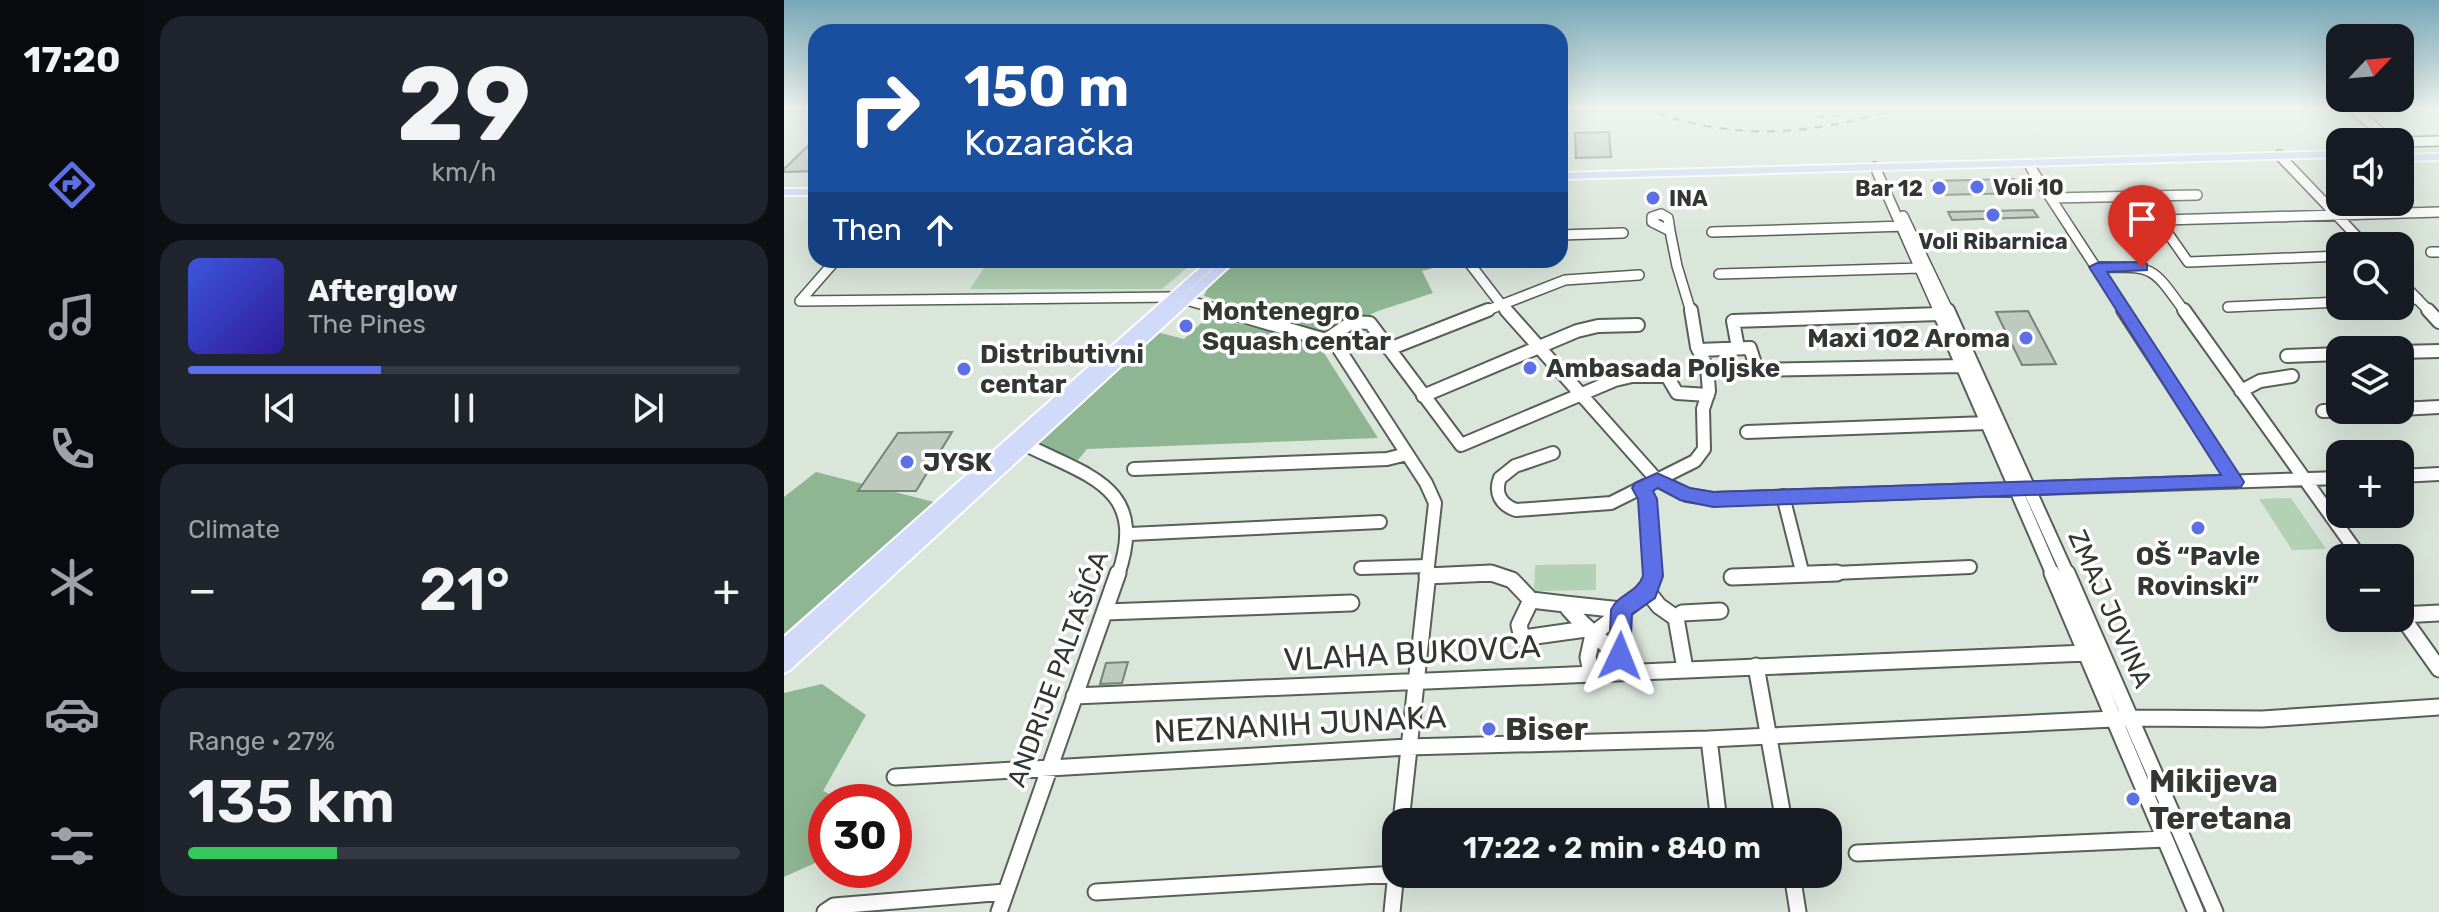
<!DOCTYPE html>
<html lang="en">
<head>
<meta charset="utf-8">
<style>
  body { margin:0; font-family:Rubik,sans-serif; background:#20242c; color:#f1f3f6; height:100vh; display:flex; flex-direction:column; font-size:30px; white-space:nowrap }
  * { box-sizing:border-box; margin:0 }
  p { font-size:26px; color:#9ea1a6 }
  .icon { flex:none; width:44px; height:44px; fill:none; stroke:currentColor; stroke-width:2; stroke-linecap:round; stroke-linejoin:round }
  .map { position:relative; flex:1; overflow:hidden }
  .panel { display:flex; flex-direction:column; gap:16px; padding:16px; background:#0d0f14; width:640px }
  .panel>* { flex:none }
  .hud { position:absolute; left:24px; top:24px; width:760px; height:244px; border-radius:24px; box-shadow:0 8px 32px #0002; background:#1a4fa0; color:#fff; overflow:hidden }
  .needle { width:52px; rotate:64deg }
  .buttons { position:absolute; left:1542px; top:24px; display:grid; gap:16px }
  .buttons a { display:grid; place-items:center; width:88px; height:88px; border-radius:16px; background:#171b24; box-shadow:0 8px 32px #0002; font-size:40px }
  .speed { position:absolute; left:24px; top:784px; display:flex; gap:16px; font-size:40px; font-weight:700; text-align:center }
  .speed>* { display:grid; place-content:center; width:104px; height:104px; border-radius:50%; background:#171b24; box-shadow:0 8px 32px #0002; line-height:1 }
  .speed .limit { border:12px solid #d22; background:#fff; color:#111 }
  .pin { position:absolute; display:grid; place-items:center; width:68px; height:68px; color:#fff; margin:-82px -34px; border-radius:50% 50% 50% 0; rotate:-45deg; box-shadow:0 0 8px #0007 }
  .pin .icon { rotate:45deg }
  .me { position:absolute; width:88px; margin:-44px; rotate:2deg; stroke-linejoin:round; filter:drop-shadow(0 0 6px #0008) }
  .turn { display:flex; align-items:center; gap:28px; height:168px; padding:0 24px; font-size:36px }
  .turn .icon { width:104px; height:104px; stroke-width:2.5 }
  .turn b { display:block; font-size:56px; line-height:68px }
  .then { display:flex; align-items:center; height:76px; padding:0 24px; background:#0003; gap:16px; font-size:30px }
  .big { font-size:60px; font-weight:600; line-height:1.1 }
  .panel .card { flex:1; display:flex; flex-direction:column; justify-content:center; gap:12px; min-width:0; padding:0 28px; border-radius:24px; background:#20242c }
  .panel .dial { align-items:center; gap:0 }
  .dial b { font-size:104px; line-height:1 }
  .song { display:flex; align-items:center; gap:24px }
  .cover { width:96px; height:96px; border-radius:12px; background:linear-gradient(135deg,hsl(230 70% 55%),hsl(250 70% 35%)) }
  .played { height:8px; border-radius:4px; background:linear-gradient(90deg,#5d6fe6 35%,#363941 35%) }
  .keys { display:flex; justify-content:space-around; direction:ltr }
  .heat { display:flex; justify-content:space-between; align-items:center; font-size:44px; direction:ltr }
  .charge { height:12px; border-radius:6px; background:linear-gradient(90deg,#34c759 27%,#363941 0) }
  .trip { position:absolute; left:598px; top:808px; width:460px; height:80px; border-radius:24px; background:#171b24; box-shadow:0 8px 32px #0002; font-weight:600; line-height:80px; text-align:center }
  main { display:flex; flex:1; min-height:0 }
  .dock { display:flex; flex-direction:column; width:144px; justify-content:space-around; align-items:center; background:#090b0e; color:#9ea1a6 }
  .dock .icon { width:56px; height:56px }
  .dock .on { color:#5d6fe6 }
  .dock b { font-size:36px; color:#f1f3f6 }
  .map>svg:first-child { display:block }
  .green { fill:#b3d1b5 }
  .forest { fill:#8fb692 }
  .building { fill:#becabf; stroke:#778278; stroke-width:2 }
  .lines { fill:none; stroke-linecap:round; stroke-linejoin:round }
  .minor-far2-casing { stroke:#566057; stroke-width:12 }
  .minor-far1-casing { stroke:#566057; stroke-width:16 }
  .minor-casing { stroke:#566057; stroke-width:19 }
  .major-casing { stroke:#fff; stroke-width:4 }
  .minor-far2 { stroke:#fff; stroke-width:9 }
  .minor-far1 { stroke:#fff; stroke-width:12 }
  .minor { stroke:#fff; stroke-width:15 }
  .major { fill:#d2daf9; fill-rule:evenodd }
  .rail { stroke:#515651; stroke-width:2; stroke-dasharray:8 8; stroke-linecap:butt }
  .route { fill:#5d6fe6; stroke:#3c4896; stroke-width:2 }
  .poi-dot { fill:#5d6fe6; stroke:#fff; stroke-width:3 }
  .labels { text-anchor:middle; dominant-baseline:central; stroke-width:7; stroke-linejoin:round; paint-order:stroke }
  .far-poi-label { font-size:22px; font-weight:bold; fill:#333733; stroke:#fff; text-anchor:start }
  .poi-label { font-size:26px; font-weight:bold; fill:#333733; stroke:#fff; text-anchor:start }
  .street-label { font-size:26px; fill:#333733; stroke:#fff }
  .near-street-label { font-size:32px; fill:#333733; stroke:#fff }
  .near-poi-label { font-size:32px; font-weight:bold; fill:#333733; stroke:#fff; text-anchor:start }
</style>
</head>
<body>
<main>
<nav class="dock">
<b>17:20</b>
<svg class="icon on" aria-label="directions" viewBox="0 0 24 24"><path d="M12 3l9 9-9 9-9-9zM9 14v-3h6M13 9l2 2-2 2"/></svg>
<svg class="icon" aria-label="music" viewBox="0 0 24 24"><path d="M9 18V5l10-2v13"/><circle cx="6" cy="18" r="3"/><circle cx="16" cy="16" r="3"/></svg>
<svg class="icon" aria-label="phone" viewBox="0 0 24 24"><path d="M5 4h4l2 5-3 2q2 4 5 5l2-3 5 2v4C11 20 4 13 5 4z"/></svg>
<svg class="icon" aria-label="climate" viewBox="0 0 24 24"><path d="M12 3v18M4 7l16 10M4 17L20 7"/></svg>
<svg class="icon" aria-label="car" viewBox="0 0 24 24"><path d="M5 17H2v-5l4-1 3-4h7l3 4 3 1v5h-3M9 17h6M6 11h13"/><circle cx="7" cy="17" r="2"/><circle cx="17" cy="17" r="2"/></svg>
<svg class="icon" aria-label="filters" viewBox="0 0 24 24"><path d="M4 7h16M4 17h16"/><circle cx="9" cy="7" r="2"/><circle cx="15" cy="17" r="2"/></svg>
</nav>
<section class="panel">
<div class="card dial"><b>29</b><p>km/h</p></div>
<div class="card">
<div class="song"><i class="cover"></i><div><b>Afterglow</b><p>The Pines</p></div></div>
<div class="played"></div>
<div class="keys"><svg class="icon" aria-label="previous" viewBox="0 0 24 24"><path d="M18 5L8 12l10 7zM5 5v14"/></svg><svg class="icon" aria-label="pause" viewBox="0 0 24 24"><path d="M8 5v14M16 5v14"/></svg><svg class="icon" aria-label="next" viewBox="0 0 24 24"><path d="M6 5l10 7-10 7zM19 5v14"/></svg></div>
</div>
<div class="card"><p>Climate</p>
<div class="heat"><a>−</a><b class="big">21°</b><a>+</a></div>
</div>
<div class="card"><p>Range · 27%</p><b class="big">135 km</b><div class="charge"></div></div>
</section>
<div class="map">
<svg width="1655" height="912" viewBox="0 0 1655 912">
  <rect width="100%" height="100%" fill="#dbe6db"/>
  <path class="green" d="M205 260H412L378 289H186Z
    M1507 498 1542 549 1508 550 1475 499Z
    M812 564V590L750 591 751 565Z"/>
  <path class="forest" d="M451 260H674V261L638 271 649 293 594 311 545 334 420 296 426 283Z
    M425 316 535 345 594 438 303 449 294 460 247 442 365 330 400 339Z
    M32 472 150 502 0 634V497Z
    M38 684 82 715 39 791 63 802H42V858L0 877V693Z"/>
  <path class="building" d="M825 132 827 157 792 158 791 133Z
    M32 138V171L0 172V169Z
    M1230 179 1238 193 1155 195 1148 181Z
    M1249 210 1254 217 1168 220 1164 212Z
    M1244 311 1272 364 1238 365 1212 312Z
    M168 432 132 491H74L114 433Z
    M344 662 338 683 316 684 322 663Z"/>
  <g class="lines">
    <g class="minor-far2-casing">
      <path id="minor-far2" d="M1568 108 1608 142
        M1616 142 1655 141
        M1495 155 1582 246
        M1091 167 1155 312
        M1247 168 1341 312
        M1267 198 1413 195
        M877 214 884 218 886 231 868 222V217Z
        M1119 216 1165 312
        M1379 220 1655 212
        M886 231 893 266 907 312
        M928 232 1122 226
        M1383 232 1404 262 1556 256
        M776 235 839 233
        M1647 252H1655
        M683 260 723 312
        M1313 267C1371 267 1367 265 1401 312
        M935 274 1135 268
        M1616 281 1646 312
        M402 300 445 312
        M1616 300 1634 299
        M16 301 390 297
        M16 301 52 260
        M1444 307 1556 302
        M699 312 781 280 855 275"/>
    </g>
    <g class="minor-far1-casing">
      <path id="minor-far1" d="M438 310 542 340 553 346 642 483 651 503 643 575
        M722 310 873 480 903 495 929 499 1556 478
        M1154 310 1269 575
        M1164 310 1284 575
        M1339 310 1451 482
        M1400 310 1577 558
        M1644 310 1655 322
        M542 340 568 322 586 323 677 445 831 380 848 376H883L893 393 924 395
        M954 348 949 321 1155 314
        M605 349 704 310
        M915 350 966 348 973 370 1178 366
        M1616 352 1655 351
        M1503 356 1556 354
        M1457 391 1476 381 1508 376
        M639 396 793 331 814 326 854 325
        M1616 409 1655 407
        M1539 411 1579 410
        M963 432 1203 423
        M242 445C307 477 364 488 334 575
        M769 453 731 466 716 478C710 493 717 505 732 510L827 503 911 461 920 449 919 409 925 391 923 367 913 347 907 310
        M350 469 603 459 623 454
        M1616 476 1655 474
        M858 488 864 499 869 575
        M999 496 1019 575
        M346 534 596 522
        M577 568 644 566
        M673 575H712
        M1005 575 1186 567"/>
    </g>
    <g class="minor-casing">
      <path id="minor" d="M1268 573 1412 912
        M1283 573 1431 912
        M643 576 707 573 728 580 747 600 781 604C799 630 829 642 840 672
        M948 577 1053 573
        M864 592 875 606 892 618
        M747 600 735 625 738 638 802 629
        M781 604 837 610 836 656
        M321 612 567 603
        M1616 614 1655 669
        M1616 615 1655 613
        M972 666 1000 822
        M901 669 892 618 898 613 936 611
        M807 673 804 657 809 634 864 592 869 573
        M290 696 1303 653
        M925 739 935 822
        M111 777 624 747 925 739 1349 718 1478 719 1655 707
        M617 822 644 573
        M1073 853 1381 839
        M1008 874 1014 912
        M312 892 612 874
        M41 912 50 906 222 892
        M215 912 334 573
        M608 912 612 872"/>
    </g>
    <g class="major-casing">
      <path id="major" d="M1556 151V157L776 179V173Z
        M1655 154V160L1616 161V155Z
        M0 189H32V195H0Z
        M425 260H438L389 305 439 260H452L6 670 0 673V637Z"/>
    </g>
    <use href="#minor-far2" class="minor-far2"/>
    <use href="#minor-far1" class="minor-far1"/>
    <use href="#minor" class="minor"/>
    <use href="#major" class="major"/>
    <path class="rail" d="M858 108C950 142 1024 136 1117 108
      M1033 117 1064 116"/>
  </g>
  <linearGradient id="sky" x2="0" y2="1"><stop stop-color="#77a7b8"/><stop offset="0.46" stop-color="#eff4ef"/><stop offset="1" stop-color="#eff4ef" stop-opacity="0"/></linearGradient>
  <rect width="1655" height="235" fill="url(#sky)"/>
  <path class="route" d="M1358 262 1363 264V270L1323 272 1457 477 1460 482 1457 487 929 507 896 500 874 488 869 491 873 499 879 576 871 598 848 614 846 656 843 663 836 666 828 663 825 656 827 610C834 594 853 593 859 576L854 499 848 488 851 483 873 473 906 488 929 492 1437 475 1305 267 1313 263Z"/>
  <g class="poi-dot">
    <circle cx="1193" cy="187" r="8"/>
    <circle cx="1155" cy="188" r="8"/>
    <circle cx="869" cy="198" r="8"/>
    <circle cx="1209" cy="215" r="8"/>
    <circle cx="402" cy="326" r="8"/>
    <circle cx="1242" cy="338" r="8"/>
    <circle cx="746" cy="368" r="8"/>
    <circle cx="180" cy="369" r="8"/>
    <circle cx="123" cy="462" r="8"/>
    <circle cx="1414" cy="528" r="8"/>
    <circle cx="705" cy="729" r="8"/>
    <circle cx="1349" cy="799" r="8"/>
  </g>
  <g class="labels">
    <g class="far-poi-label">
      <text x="1209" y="187">Voli 10</text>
      <text x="1139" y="188" text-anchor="end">Bar 12</text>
      <text x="885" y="198">INA</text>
      <text x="1209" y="241" text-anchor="middle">Voli Ribarnica</text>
    </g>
    <g class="poi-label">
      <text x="418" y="311">Montenegro<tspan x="418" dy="30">Squash centar</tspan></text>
      <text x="1226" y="338" text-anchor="end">Maxi 102 Aroma</text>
      <text x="196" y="354">Distributivni<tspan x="196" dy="30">centar</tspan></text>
      <text x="762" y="368">Ambasada Poljske</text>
      <text x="139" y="462">JYSK</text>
      <text x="1414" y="556" text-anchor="middle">OŠ “Pavle<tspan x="1414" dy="30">Rovinski”</tspan></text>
    </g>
    <g class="street-label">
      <text transform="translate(1326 609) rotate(66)">ZMAJ JOVINA</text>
      <text transform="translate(274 669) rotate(-70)">ANDRIJE PALTAŠIĆA</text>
    </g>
    <g class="near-street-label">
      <text transform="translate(628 653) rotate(-3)">VLAHA BUKOVCA</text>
      <text transform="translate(516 724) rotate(-3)">NEZNANIH JUNAKA</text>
    </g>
    <g class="near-poi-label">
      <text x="721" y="729">Biser</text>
      <text x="1365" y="781">Mikijeva<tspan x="1365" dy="37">Teretana</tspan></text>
    </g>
  </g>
</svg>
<div class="buttons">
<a><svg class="needle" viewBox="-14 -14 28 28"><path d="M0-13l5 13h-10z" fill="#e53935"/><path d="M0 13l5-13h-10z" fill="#9ea1a6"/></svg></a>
<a><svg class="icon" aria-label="sound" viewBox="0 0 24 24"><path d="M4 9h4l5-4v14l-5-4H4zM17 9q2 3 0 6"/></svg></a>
<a><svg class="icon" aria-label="search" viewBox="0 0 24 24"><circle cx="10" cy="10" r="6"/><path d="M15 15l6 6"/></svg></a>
<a><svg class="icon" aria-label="layers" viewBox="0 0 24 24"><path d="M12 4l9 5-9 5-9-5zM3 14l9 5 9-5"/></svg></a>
<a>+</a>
<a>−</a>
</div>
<div class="speed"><div class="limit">30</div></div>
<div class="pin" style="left:1358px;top:267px;background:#d93025"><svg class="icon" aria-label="arrive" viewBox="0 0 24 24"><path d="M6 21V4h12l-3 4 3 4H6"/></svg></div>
<svg class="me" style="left:836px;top:656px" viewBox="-20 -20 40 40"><path d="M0-17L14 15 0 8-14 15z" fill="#5d6fe6" stroke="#fff" stroke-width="4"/></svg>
<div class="trip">17:22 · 2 min · 840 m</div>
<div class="hud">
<div class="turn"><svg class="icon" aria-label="right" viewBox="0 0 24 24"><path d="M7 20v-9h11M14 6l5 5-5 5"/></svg><div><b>150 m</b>Kozaračka</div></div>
<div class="then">Then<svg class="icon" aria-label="ahead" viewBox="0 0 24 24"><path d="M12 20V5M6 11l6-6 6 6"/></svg></div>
</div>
</div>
</main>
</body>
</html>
